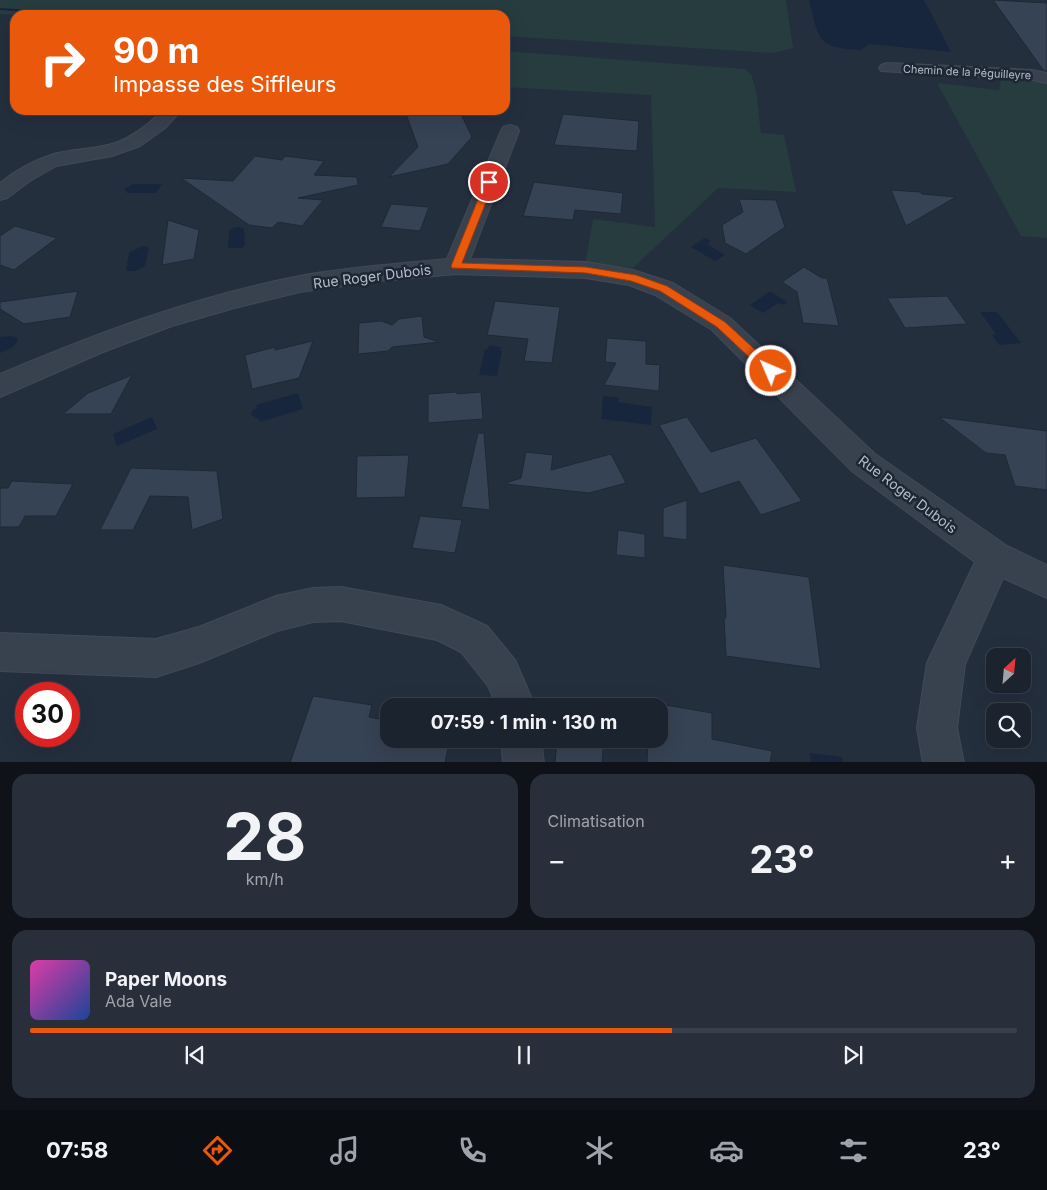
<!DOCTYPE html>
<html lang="fr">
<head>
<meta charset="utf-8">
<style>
  body { margin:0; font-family:Inter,sans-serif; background:#282f3a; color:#f1f3f6; height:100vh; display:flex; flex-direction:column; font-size:19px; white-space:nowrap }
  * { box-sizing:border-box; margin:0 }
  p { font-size:16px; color:#a0a4aa }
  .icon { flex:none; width:28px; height:28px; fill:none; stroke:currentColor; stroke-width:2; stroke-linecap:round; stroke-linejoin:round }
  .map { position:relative; height:762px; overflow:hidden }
  .panel { display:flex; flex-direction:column; gap:12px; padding:12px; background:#0f1319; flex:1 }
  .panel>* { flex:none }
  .guide { position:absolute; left:10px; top:10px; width:500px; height:105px; border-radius:15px; box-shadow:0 5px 20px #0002,0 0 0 1px #39404a; background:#ea580c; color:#fff; overflow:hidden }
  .needle { width:32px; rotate:26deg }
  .controls { position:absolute; left:986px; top:648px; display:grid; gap:10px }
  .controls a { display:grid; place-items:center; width:45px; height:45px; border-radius:10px; background:#1b232e; box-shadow:0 5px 20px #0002,0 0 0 1px #39404a; font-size:25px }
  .speed { position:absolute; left:15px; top:682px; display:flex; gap:10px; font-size:25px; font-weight:700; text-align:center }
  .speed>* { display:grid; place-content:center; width:65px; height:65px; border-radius:50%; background:#1b232e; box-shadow:0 5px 20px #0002,0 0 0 1px #39404a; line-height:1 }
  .speed .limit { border:8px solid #d22; background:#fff; color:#111 }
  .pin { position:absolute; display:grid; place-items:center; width:42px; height:42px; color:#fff; margin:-21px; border:2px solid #fff; border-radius:50%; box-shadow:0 1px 5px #0007 }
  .me { position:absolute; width:55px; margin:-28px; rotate:315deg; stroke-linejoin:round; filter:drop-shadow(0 0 4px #0008) }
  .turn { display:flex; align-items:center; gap:18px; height:105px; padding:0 20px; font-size:22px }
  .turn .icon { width:65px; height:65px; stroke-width:2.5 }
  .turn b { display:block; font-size:35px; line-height:42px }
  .big { font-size:38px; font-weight:700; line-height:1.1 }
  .panel .widget { flex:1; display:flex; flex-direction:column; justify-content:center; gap:8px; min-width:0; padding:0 18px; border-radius:15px; background:#282f3a }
  .panel .dial { align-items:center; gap:0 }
  .dial b { font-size:65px; line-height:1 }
  .song { display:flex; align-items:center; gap:15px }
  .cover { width:60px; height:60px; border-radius:8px; background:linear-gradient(135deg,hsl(320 70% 55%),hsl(220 70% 35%)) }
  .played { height:5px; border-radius:2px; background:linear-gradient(90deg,#ea580c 65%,#39404a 65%) }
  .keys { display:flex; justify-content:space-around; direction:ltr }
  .heat { display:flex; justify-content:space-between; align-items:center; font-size:28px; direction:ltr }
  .panel .tiles { flex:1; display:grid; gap:12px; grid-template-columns:1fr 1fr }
  .widget:last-child { grid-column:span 2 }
  .trip { position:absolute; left:380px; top:698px; width:288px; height:50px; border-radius:15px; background:#1b232e; box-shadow:0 5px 20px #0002,0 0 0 1px #39404a; font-weight:700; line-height:50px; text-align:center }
  .tab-bar { display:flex; height:80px; justify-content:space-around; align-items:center; background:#0b0e12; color:#a0a4aa }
  .tab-bar .icon { width:35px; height:35px }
  .tab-bar .selected { color:#ea580c }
  .tab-bar b { font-size:22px; color:#f1f3f6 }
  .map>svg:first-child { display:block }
  .green { fill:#263c3f }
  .water { fill:#17263c }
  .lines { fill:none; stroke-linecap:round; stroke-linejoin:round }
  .stream { fill:#17263c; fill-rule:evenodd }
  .building { fill:#364354; stroke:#1f2835 }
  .minor-casing { stroke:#414a57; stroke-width:2 }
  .minor { fill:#38414e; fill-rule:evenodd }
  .route { fill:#ea580c; stroke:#983908 }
  .labels { text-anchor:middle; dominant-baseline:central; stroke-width:5; stroke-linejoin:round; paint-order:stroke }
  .far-street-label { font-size:11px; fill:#b4bcc9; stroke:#1d2633 }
  .street-label { font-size:14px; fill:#b4bcc9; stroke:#1d2633 }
</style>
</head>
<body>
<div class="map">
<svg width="1047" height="763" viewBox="0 0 1047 763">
  <rect width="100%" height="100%" fill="#242f3e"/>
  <path class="green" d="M0 0H786L793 48 773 53 505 36V15H20L0 14Z
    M505 51 744 69 751 74 756 90 761 133 784 135 796 192 718 188 633 268 585 265 593 219 655 227 651 95 505 87Z
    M1001 80 1047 82V238L1021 236 937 83 999 90Z"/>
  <path class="water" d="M809 0H924L951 52 869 44 861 50C816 48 819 39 809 0Z
    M133 184H162L156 193H127L124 189Z
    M240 227 244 229 245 245 242 248H228L229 231 232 228Z
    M705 238 711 241 707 244 725 255 715 261 691 247Z
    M142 246 149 247 145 266C139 270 132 273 126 270L129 253Z
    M770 291 787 302 784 305 778 303 763 313 750 305Z
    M980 312H997L1021 343 999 345 992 335 996 334Z
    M10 336 16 337 18 341 13 347 0 353V337Z
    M489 345 501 347 500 350 502 351 497 376 479 375 485 349H488Z
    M298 393 303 409 260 422 259 419 251 415 252 411 257 408 256 405Z
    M603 396 619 397 618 402 652 407 651 425 601 419Z
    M152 417 157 429 117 446 113 434Z
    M810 753 842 757 843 762H811Z"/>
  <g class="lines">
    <path class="stream" d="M0 8 94 14 96 15H72L0 10Z"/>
  </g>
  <path class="building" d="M993 0 1047 3V71H1044Z
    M435 110H459L472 137 448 164 389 177 418 147 406 114Z
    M563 114 639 121 637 151 554 145Z
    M255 156 282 160 285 156 324 161 314 175 357 177 358 185 298 198 323 200 302 226 278 222 272 228 249 225 181 178 233 181Z
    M534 182 623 193 621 214 575 210 573 220 523 216Z
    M891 190 920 192 922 194 956 197 906 226Z
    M739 199 776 200 785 227 746 254 725 243 722 225 743 212Z
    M391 204 429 207 420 231 381 227Z
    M168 220 199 230 194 259 162 265Z
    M15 226 57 238 14 270 0 265V236Z
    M804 267 822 278H827L839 326 803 323 797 292 782 282Z
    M78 291 70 317 24 324 0 309V302Z
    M947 296 967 324 905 328 887 298Z
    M495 301 560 307 552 363 524 361 528 339 487 335Z
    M422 316 424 337 439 342 392 347 388 351 358 354 359 323 381 321 392 325 399 319Z
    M607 338 646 341V364L660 365 659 391 604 385 616 363 605 362Z
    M313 341 299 378 252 389 245 355 275 347V350Z
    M132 375 111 414H63L88 393Z
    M457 392V394L481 392 483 419 428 423V394Z
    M687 417 711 452 756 438 802 501 761 515 739 481 700 494 659 425Z
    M939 417 1047 431V490L1015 486 1005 455 986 453Z
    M478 433H484L490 510 461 507Z
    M526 452 553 455 551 470 611 454 626 483 589 493 506 484V483L521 478Z
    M409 455 405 497 356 498 357 456Z
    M131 468 217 471 223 519 192 530 188 497 150 496 133 530H100Z
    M12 481 73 484 56 516H25L19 527H0V488H8Z
    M687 500V540L663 537V508Z
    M420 516 462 520 455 553 412 548Z
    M618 530 645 534V558L616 555Z
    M723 565 809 577 821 669 726 656 724 618H726Z
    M313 696 372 705 369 717 389 721V739H450L445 763H290Z
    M654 703 712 713V739L772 751 770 763H647L648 739H659V706H654Z
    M557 739H604L602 763H555Z"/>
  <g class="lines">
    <g class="minor-casing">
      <path id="minor" d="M887 63 1032 70 1047 73V83L1032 80 881 71 879 68 881 65Z
        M163 110H182L164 129 140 146 112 156 56 166 30 181 7 198 0 200V183C15 171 32 161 51 155 69 149 89 150 108 145 130 140 148 125 163 110Z
        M510 125 517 127 519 131 470 259 586 262 633 270 673 283 730 318 875 454 1007 546 1047 565V598L1003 578 965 664 957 728 964 763H923L917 728 927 663 975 562 853 472 712 330 655 295 629 285 586 278 456 274 380 281 300 292 238 307 172 326 103 352 0 397V374C97 333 195 296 300 276 348 267 398 264 447 259L501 131 503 127Z
        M341 587 441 605 487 626 515 660 535 706H497L488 686 461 652 437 640 341 621 313 622 277 631 199 663 156 677 0 671V633L156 639 199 627 276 596 313 588Z
        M501 739H541L544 763H503Z"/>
    </g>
    <use href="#minor" class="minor"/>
  </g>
  <path class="route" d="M489 179 494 182 462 263 586 267 636 275 667 286 725 322 775 368 776 371 775 374H767L717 327 660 291 631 281 586 273 452 268 451 266 485 182Z"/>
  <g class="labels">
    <g class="far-street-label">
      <text transform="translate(967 72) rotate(3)">Chemin de la Péguilleyre</text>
    </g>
    <g class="street-label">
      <text transform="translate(372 276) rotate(-7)">Rue Roger Dubois</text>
      <text transform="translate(908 494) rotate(37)">Rue Roger Dubois</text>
    </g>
  </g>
</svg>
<div class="controls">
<a><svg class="needle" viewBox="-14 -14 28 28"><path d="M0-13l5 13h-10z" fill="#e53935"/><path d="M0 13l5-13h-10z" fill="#a0a4aa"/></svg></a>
<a><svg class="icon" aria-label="search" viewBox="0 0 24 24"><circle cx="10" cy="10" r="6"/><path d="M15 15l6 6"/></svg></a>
</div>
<div class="speed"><div class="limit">30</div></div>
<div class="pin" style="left:489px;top:182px;background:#d93025"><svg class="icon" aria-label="arrive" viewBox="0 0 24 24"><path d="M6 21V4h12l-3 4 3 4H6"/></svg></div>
<svg class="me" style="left:771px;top:371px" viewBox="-20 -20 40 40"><circle r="17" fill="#ea580c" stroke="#fff" stroke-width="3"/><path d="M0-11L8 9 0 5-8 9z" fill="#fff"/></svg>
<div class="trip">07:59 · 1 min · 130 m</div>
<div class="guide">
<div class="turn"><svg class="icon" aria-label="right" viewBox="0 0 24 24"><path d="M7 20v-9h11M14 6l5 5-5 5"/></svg><div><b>90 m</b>Impasse des Siffleurs</div></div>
</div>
</div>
<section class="panel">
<div class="tiles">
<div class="widget dial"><b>28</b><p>km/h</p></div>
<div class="widget"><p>Climatisation</p>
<div class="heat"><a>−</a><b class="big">23°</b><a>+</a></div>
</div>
<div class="widget">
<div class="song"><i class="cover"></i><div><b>Paper Moons</b><p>Ada Vale</p></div></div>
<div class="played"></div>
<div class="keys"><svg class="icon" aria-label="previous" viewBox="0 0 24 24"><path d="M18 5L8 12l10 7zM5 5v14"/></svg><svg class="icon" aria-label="pause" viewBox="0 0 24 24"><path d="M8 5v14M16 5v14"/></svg><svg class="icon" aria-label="next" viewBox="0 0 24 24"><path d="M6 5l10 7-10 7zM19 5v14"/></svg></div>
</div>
</div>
</section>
<nav class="tab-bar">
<b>07:58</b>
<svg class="icon selected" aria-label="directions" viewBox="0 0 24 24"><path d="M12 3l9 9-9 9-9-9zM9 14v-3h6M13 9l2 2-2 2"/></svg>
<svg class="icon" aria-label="music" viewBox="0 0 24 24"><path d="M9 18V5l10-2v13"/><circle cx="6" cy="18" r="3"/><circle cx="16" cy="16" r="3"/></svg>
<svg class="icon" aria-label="phone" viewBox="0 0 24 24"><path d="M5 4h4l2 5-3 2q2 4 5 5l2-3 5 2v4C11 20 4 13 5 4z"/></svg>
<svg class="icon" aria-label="climate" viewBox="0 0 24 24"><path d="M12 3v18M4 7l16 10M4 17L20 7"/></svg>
<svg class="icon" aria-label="car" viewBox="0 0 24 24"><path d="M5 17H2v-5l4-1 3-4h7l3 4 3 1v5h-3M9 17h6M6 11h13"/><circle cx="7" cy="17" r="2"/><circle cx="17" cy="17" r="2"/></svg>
<svg class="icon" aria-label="filters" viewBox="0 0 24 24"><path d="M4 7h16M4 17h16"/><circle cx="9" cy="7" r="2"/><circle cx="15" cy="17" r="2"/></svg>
<b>23°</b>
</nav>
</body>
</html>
